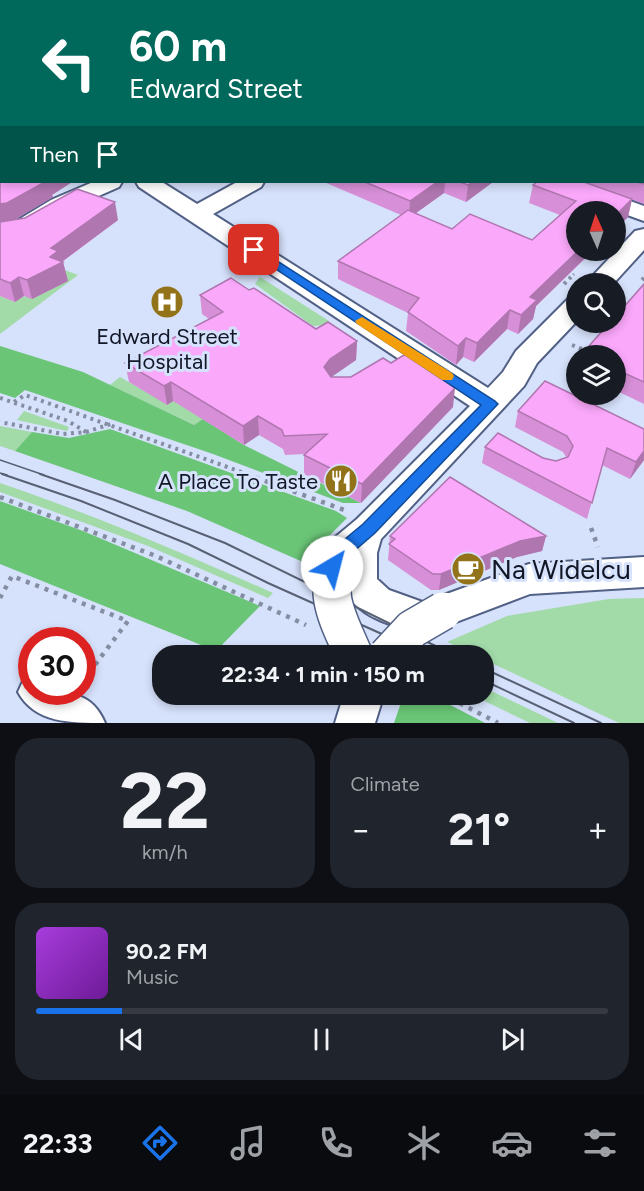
<!DOCTYPE html>
<html lang="en">
<head>
<meta charset="utf-8">
<style>
  body { margin:0; font-family:Figtree,sans-serif; background:#20242c; color:#f1f3f6; height:100vh; display:flex; flex-direction:column; font-size:22px; white-space:nowrap }
  * { box-sizing:border-box; margin:0 }
  p { font-size:20px; color:#9ea1a6 }
  .icon { flex:none; width:33px; height:33px; fill:none; stroke:currentColor; stroke-width:2; stroke-linecap:round; stroke-linejoin:round }
  .map { position:relative; height:723px; overflow:hidden }
  .details { display:flex; flex-direction:column; gap:15px; padding:15px; background:#0d0f14; flex:1 }
  .details>* { flex:none }
  .guide { position:absolute; left:0px; top:0px; width:645px; height:183px; box-shadow:0 3px 9px #0003; background:#00695c; color:#fff; overflow:hidden }
  .needle { width:39px; rotate:357deg }
  .fabs { position:absolute; left:566px; top:201px; display:grid; gap:12px }
  .fabs a { display:grid; place-items:center; width:60px; height:60px; border-radius:50%; background:#171b24; box-shadow:0 3px 9px #0003; font-size:30px }
  .speed { position:absolute; left:18px; top:627px; display:flex; gap:12px; font-size:30px; font-weight:700; text-align:center }
  .speed>* { display:grid; place-content:center; width:78px; height:78px; border-radius:50%; background:#171b24; box-shadow:0 3px 9px #0003; line-height:1 }
  .speed .limit { border:9px solid #d22; background:#fff; color:#111 }
  .pin { position:absolute; display:grid; place-items:center; width:51px; height:51px; color:#fff; margin:-26px; border-radius:12px; box-shadow:0 3px 9px #0006 }
  .me { position:absolute; width:66px; margin:-33px; rotate:37deg; stroke-linejoin:round; filter:drop-shadow(0 0 4px #0008) }
  .turn { display:flex; align-items:center; gap:21px; height:126px; padding:0 30px; font-size:27px }
  .turn .icon { width:78px; height:78px; stroke-width:2.5 }
  .turn b { display:block; font-size:42px; line-height:51px }
  .then { display:flex; align-items:center; height:57px; padding:0 30px; background:#0003; gap:12px; font-size:22px }
  .big { font-size:45px; font-weight:700; line-height:1.1 }
  .details .tile { flex:1; display:flex; flex-direction:column; justify-content:center; gap:9px; min-width:0; padding:0 21px; border-radius:24px; background:#20242c }
  .details .dial { align-items:center; gap:0 }
  .dial b { font-size:78px; line-height:1 }
  .song { display:flex; align-items:center; gap:18px }
  .cover { width:72px; height:72px; border-radius:9px; background:linear-gradient(135deg,hsl(280 70% 55%),hsl(280 70% 35%)) }
  .played { height:6px; border-radius:3px; background:linear-gradient(90deg,#1a73e8 15%,#363941 15%) }
  .keys { display:flex; justify-content:space-around; direction:ltr }
  .heat { display:flex; justify-content:space-between; align-items:center; font-size:33px; direction:ltr }
  .details .tiles { flex:1; display:grid; gap:15px; grid-template-columns:1fr 1fr }
  .tile:last-child { grid-column:span 2 }
  .trip { position:absolute; left:152px; top:645px; width:342px; height:60px; border-radius:24px; background:#171b24; box-shadow:0 3px 9px #0003; font-weight:700; line-height:60px; text-align:center }
  .menu { display:flex; height:96px; justify-content:space-around; align-items:center; background:#090b0e; color:#9ea1a6 }
  .menu .icon { width:42px; height:42px }
  .menu .active { color:#1a73e8 }
  .menu b { font-size:27px; color:#f1f3f6 }
  .map>svg:first-child { display:block }
  .green { fill:#a2daa8 }
  .forest { fill:#6ac576 }
  .lines { fill:none; stroke-linecap:round; stroke-linejoin:round }
  .minor-casing { stroke:#516085; stroke-width:4 }
  .path-far2 { stroke:#858da3; stroke-width:3; stroke-dasharray:2 4; stroke-linecap:butt }
  .path-far1 { stroke:#858da3; stroke-width:4; stroke-dasharray:3 4.5; stroke-linecap:butt }
  .path { stroke:#858da3; stroke-width:4.5; stroke-dasharray:4 6; stroke-linecap:butt }
  .minor { fill:#fff; fill-rule:evenodd }
  .tram-far1 { stroke:#586073; stroke-width:1.5 }
  .tram { stroke:#586073; stroke-width:2 }
  .minor-bridge-casing { stroke:#516085; stroke-width:40; stroke-linecap:butt }
  .minor-bridge { stroke:#fff; stroke-width:37 }
  .wall { fill:#d790d7 }
  .shaded-wall { fill:#af76af }
  .building { fill:#faa8fa; stroke:#af76af; stroke-width:1.5 }
  .route { fill:#1a73e8; stroke:#114b97; stroke-width:1.5 }
  .slow { fill:#f59e0b }
  .labels { text-anchor:middle; dominant-baseline:central; stroke-width:6; stroke-linejoin:round; paint-order:stroke }
  .poi-label { font-size:22px; fill:#111726; stroke:#d6e1fb }
  .near-poi-label { font-size:27px; fill:#111726; stroke:#d6e1fb; text-anchor:start }
</style>
</head>
<body>
<div class="map">
<svg width="644" height="723" viewBox="0 0 644 723">
  <rect width="100%" height="100%" fill="#d6e1fb"/>
  <path class="green" d="M62 269 78 275 0 334V296L15 302C40 284 45 308 62 269Z
    M260 277 329 321 326 325 313 326 255 284Z
    M120 377 167 404 181 396 207 417 194 425 110 385Z
    M24 411 69 427 67 431 17 420Z
    M0 426 32 432 15 451 0 446Z
    M0 483C94 515 183 553 273 593L268 598 148 546 0 492Z
    M644 598V723H619L483 659V656L475 655 447 642 507 616 609 599Z
    M483 687 558 723H530L472 695 483 694Z"/>
  <path class="forest" d="M0 346 83 372 194 425 203 419 244 445 361 503H343L213 454 25 390 15 398 0 393Z
    M110 429 336 511 347 518 303 562 187 511 15 451 32 432 69 438Z
    M0 501 83 531 260 606 216 651 0 564Z
    M404 694 431 695 485 723H394Z"/>
  <g class="lines">
    <g class="minor-casing">
      <path id="minor" d="M0 118H2L0 131Z
        M93 182H122L119 187 67 210 28 234 0 239V225L13 223 51 200Z
        M136 182H162L197 204 237 182H264L261 187 213 214 488 388 503 372 516 351 567 300 576 298V322L537 363 524 386 381 539 377 553V579L389 590 428 604 430 600 529 564 644 557V587L530 594 443 627 439 626 437 631 424 635C388 624 341 614 340 568L327 564 321 554 327 544 357 519 470 406 139 187Z
        M594 188 644 206V221L586 200 583 195 586 190Z
        M644 229V250L613 284H585L635 231Z
        M32 676V692C64 692 91 689 105 723 70 723 35 723 18 692L24 679Z
        M344 694H384L375 723H335Z"/>
    </g>
    <path class="path-far2" d="M569 279 574 274"/>
    <path class="path-far1" d="M642 280 644 278
      M564 284 571 277
      M572 345 587 351
      M0 398 68 421 86 432 63 434 0 422
      M14 402 25 395 250 475
      M86 432 111 424"/>
    <path class="path" d="M246 474 347 511
      M0 497 156 556 306 625
      M591 528 598 547
      M0 598 12 576 128 621 82 682
      M442 694 498 723"/>
    <use href="#minor" class="minor"/>
    <path class="tram-far1" d="M0 460 44 475
      M0 473 7 475"/>
    <path class="tram" d="M2 474 81 501 188 544 268 583 431 656
      M40 474 115 500 225 543 456 656
      M483 668 601 723
      M483 680 574 723"/>
    <g class="minor-bridge-casing">
      <path id="minor-bridge" d="M339 554C322 595 338 618 354 656
        M387 656 412 629 443 611"/>
    </g>
    <use href="#minor-bridge" class="minor-bridge"/>
  </g>
  <path class="wall" d="M644 0V204L584 182H644Z
    M0 158 72 182 52 195 53 197 14 220H118L62 262H63L68 281 32 299 24 296 15 302 0 296Z
    M324 182H493L466 202 444 193 416 213 452 229 532 240 560 215 529 203 533 185 632 199 628 217 536 306 533 319 518 334 507 329 474 362 463 357 456 365 406 331 408 313 338 279V261L401 215Z
    M644 284V404L615 390V356H581L582 354Z
    M249 290 316 329 357 341 356 360 331 377H351L391 363 438 367 437 376 453 407 361 503 304 474V455L305 454 285 455 283 449 259 435 244 445 173 401 167 405 129 382 125 363 209 319 202 314 200 295Z
    M518 411 644 460 630 479 602 465 587 519 482 463 485 447 556 461 566 457 563 452 515 427Z
    M390 536H546L542 551 517 557 439 590H431L388 560Z"/>
  <path class="shaded-wall" d="M2 90V109H0V91Z
    M45 182H72L52 195 53 197 12 221 0 223V204Z
    M437 182H445L444 193 409 218 410 201Z
    M472 182H493L466 202 468 185Z
    M632 199 628 217 615 230V216Z
    M115 202 118 220 60 263 63 262 68 281 32 299 27 280 50 257 51 248Z
    M579 250H593L536 306 533 319 518 334 521 315 530 297Z
    M19 277 24 296 15 302 10 283Z
    M510 310 507 329 474 362 477 343Z
    M466 338 463 357 456 365 458 346Z
    M357 341 356 360 330 378 324 367 330 359Z
    M438 367 436 386 432 372Z
    M171 382 173 401 167 405 164 386Z
    M455 388 453 407 361 503 362 484Z
    M258 416 259 435 244 445 243 426Z
    M644 451V460L630 479 636 462Z
    M546 536 542 551 517 557 439 590 441 574 520 541Z"/>
  <path class="building" d="M50 0H644V184L637 182H644V2H44Z
    M2 13V90L0 91V14Z
    M0 158H2V182H45L7 203 0 204Z
    M365 182H437L410 201Z
    M460 182H472L468 185Z
    M537 182H584L632 199 615 216V212H576V250H579L530 297 537 300 521 315 510 310 477 343 466 338 458 346 408 312 419 298 338 261 408 210 452 229 470 214 532 240 576 201 533 185Z
    M77 189 115 202 51 248 58 251 50 257 63 262 27 280 19 277 10 283 0 279V222L25 218Z
    M231 278 249 290 254 288 316 329 328 322 357 341 330 359 324 367 331 377H351L383 358 391 363 412 350 438 367 432 372 455 388 362 484 304 455 327 434 284 436 282 430 258 416 243 426 171 382 164 386 125 363 223 312 200 295Z
    M644 284V382L615 369V356H586L582 354 610 322H615V317Z
    M545 381 644 429V451L636 462 607 448 592 503 485 447 498 433 543 458 556 461 568 457 573 446 567 436 518 411Z
    M450 477 546 536 520 541 441 574H433L389 544 395 539 390 536Z"/>
  <path class="route" d="M254 246 495 401 498 404 375 533 345 559 338 572 332 574 326 572 324 567 333 549 363 524 481 405 250 252V247Z"/>
  <path class="slow" d="M362 317 452 373 454 376 452 380H442L357 324 355 321Z"/>
  <defs>
    <g id="hospital-disc" transform="scale(1.725)"><circle r="9.5" fill="#93731a" stroke="#d6e1fb"/><path d="M-5-5h3v3.5h4V-5h3V5h-3V1.5h-4V5h-3Z" fill="#fff"/></g>
    <g id="restaurant-disc" transform="scale(1.725)"><circle r="9.5" fill="#93731a" stroke="#d6e1fb"/><path d="M-5-6h1v4h1v-4h1v4h1v-4h1v5L-1.5 .5V6h-2V.5L-5-1ZM5-6V6H3V1.5H1.5Q1.5-4 5-6Z" fill="#fff"/></g>
    <g id="cafe-disc" transform="scale(1.725)"><circle r="9.5" fill="#93731a" stroke="#d6e1fb"/><path d="M-5.5-4.5H6V0H3Q3 3.5 0 3.5H-2.5Q-5.5 3.5-5.5 0ZM3-3.2v2h1.7v-2ZM-6 4.5H4V6H-6Z" fill="#fff"/></g>
  </defs>
  <g fill-rule="evenodd">
    <use href="#hospital-disc" x="167" y="302"/>
    <use href="#restaurant-disc" x="341" y="481"/>
    <use href="#cafe-disc" x="468" y="569"/>
  </g>
  <g class="labels">
    <g class="poi-label">
      <text x="167" y="336">Edward Street<tspan x="167" dy="25">Hospital</tspan></text>
      <text x="318" y="481" text-anchor="end">A Place To Taste</text>
    </g>
    <g class="near-poi-label">
      <text x="491" y="569">Na Widelcu</text>
    </g>
  </g>
</svg>
<div class="fabs">
<a><svg class="needle" viewBox="-14 -14 28 28"><path d="M0-13l5 13h-10z" fill="#e53935"/><path d="M0 13l5-13h-10z" fill="#9ea1a6"/></svg></a>
<a><svg class="icon" aria-label="search" viewBox="0 0 24 24"><circle cx="10" cy="10" r="6"/><path d="M15 15l6 6"/></svg></a>
<a><svg class="icon" aria-label="layers" viewBox="0 0 24 24"><path d="M12 4l9 5-9 5-9-5zM3 14l9 5 9-5"/></svg></a>
</div>
<div class="speed"><div class="limit">30</div></div>
<div class="pin" style="left:254px;top:250px;background:#d93025"><svg class="icon" aria-label="arrive" viewBox="0 0 24 24"><path d="M6 21V4h12l-3 4 3 4H6"/></svg></div>
<svg class="me" style="left:332px;top:567px" viewBox="-20 -20 40 40"><circle r="19" fill="#fff"/><path d="M0-13L10 11 0 6-10 11z" fill="#1a73e8"/></svg>
<div class="trip">22:34 · 1 min · 150 m</div>
<div class="guide">
<div class="turn"><svg class="icon" aria-label="left" viewBox="0 0 24 24"><path d="M17 20v-9H6M10 6l-5 5 5 5"/></svg><div><b>60 m</b>Edward Street</div></div>
<div class="then">Then<svg class="icon" aria-label="arrive" viewBox="0 0 24 24"><path d="M6 21V4h12l-3 4 3 4H6"/></svg></div>
</div>
</div>
<section class="details">
<div class="tiles">
<div class="tile dial"><b>22</b><p>km/h</p></div>
<div class="tile"><p>Climate</p>
<div class="heat"><a>−</a><b class="big">21°</b><a>+</a></div>
</div>
<div class="tile">
<div class="song"><i class="cover"></i><div><b>90.2 FM</b><p>Music</p></div></div>
<div class="played"></div>
<div class="keys"><svg class="icon" aria-label="previous" viewBox="0 0 24 24"><path d="M18 5L8 12l10 7zM5 5v14"/></svg><svg class="icon" aria-label="pause" viewBox="0 0 24 24"><path d="M8 5v14M16 5v14"/></svg><svg class="icon" aria-label="next" viewBox="0 0 24 24"><path d="M6 5l10 7-10 7zM19 5v14"/></svg></div>
</div>
</div>
</section>
<nav class="menu">
<b>22:33</b>
<svg class="icon active" aria-label="directions" viewBox="0 0 24 24"><path d="M12 3l9 9-9 9-9-9zM9 14v-3h6M13 9l2 2-2 2"/></svg>
<svg class="icon" aria-label="music" viewBox="0 0 24 24"><path d="M9 18V5l10-2v13"/><circle cx="6" cy="18" r="3"/><circle cx="16" cy="16" r="3"/></svg>
<svg class="icon" aria-label="phone" viewBox="0 0 24 24"><path d="M5 4h4l2 5-3 2q2 4 5 5l2-3 5 2v4C11 20 4 13 5 4z"/></svg>
<svg class="icon" aria-label="climate" viewBox="0 0 24 24"><path d="M12 3v18M4 7l16 10M4 17L20 7"/></svg>
<svg class="icon" aria-label="car" viewBox="0 0 24 24"><path d="M5 17H2v-5l4-1 3-4h7l3 4 3 1v5h-3M9 17h6M6 11h13"/><circle cx="7" cy="17" r="2"/><circle cx="17" cy="17" r="2"/></svg>
<svg class="icon" aria-label="filters" viewBox="0 0 24 24"><path d="M4 7h16M4 17h16"/><circle cx="9" cy="7" r="2"/><circle cx="15" cy="17" r="2"/></svg>
</nav>
</body>
</html>
